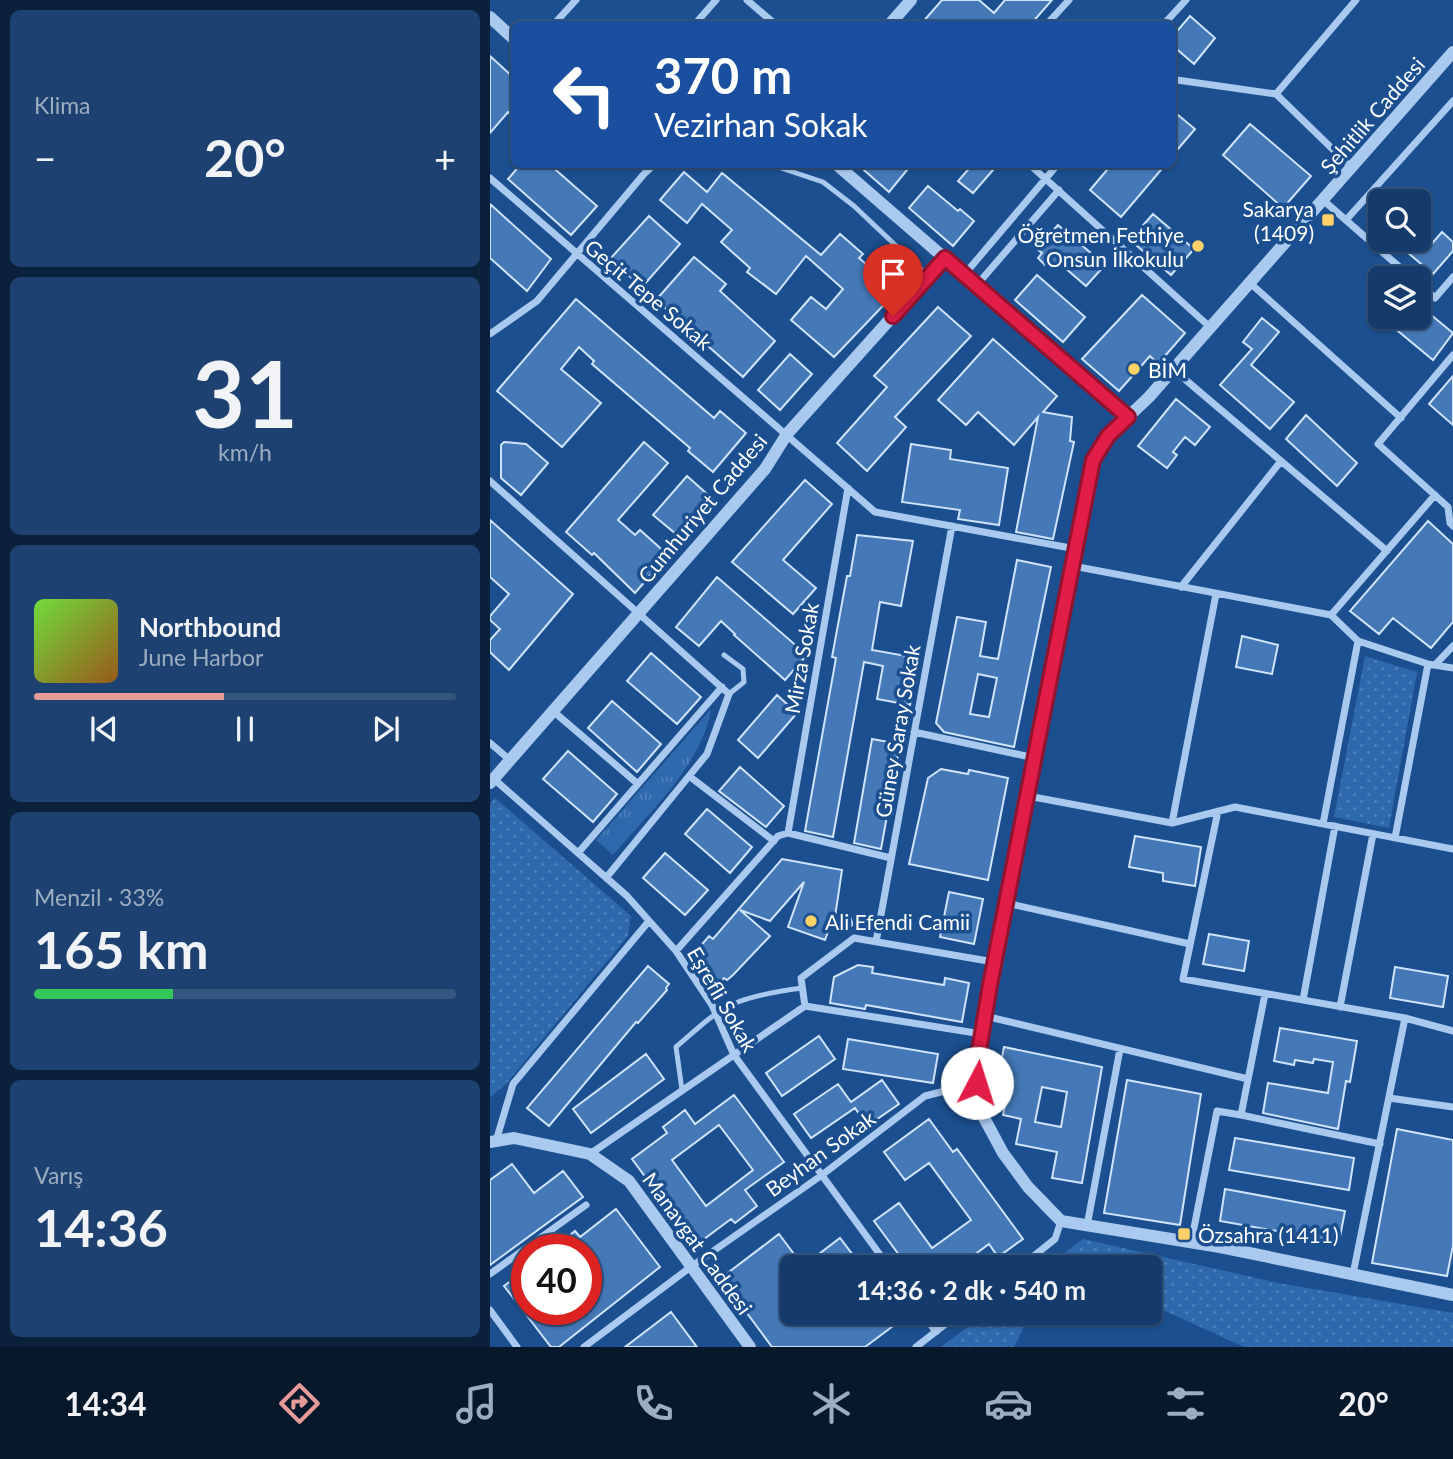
<!DOCTYPE html>
<html lang="tr">
<head>
<meta charset="utf-8">
<style>
  body { margin:0; font-family:Lato,sans-serif; background:#1d4271; color:#f1f3f6; height:100vh; display:flex; flex-direction:column; font-size:26px; white-space:nowrap }
  * { box-sizing:border-box; margin:0 }
  p { font-size:23px; color:#9dadc1 }
  .icon { flex:none; width:38px; height:38px; fill:none; stroke:currentColor; stroke-width:2; stroke-linecap:round; stroke-linejoin:round }
  .map { position:relative; flex:1; overflow:hidden }
  .sheet { display:flex; flex-direction:column; gap:10px; padding:10px; background:#0b203b; width:490px }
  .sheet>* { flex:none }
  .top-card { position:absolute; left:21px; top:21px; width:665px; height:147px; border-radius:10px; box-shadow:0 2px 5px #0004,0 0 0 2px #33557e; background:#1a4fa0; color:#fff; overflow:hidden }
  .controls { position:absolute; left:878px; top:189px; display:grid; gap:14px }
  .controls a { display:grid; place-items:center; width:63px; height:63px; border-radius:10px; background:#143b6b; box-shadow:0 2px 5px #0004,0 0 0 2px #33557e; font-size:35px }
  .speed { position:absolute; left:21px; top:1234px; display:flex; gap:14px; font-size:35px; font-weight:700; text-align:center }
  .speed>* { display:grid; place-content:center; width:91px; height:91px; border-radius:50%; background:#143b6b; box-shadow:0 2px 5px #0004,0 0 0 2px #33557e; line-height:1 }
  .speed .limit { border:10px solid #d22; background:#fff; color:#111 }
  .pin { position:absolute; display:grid; place-items:center; width:60px; height:60px; color:#fff; margin:-72px -30px; border-radius:50% 50% 50% 0; rotate:-45deg; box-shadow:0 0 7px #0007 }
  .pin .icon { rotate:45deg }
  .me { position:absolute; width:77px; margin:-38px; rotate:5deg; stroke-linejoin:round; filter:drop-shadow(0 0 5px #0008) }
  .turn { display:flex; align-items:center; gap:24px; height:147px; padding:0 28px; font-size:32px }
  .turn .icon { width:91px; height:91px; stroke-width:2.5 }
  .turn b { display:block; font-size:49px; line-height:60px }
  .big { font-size:52px; font-weight:700; line-height:1.1 }
  .sheet .widget { flex:1; display:flex; flex-direction:column; justify-content:center; gap:10px; min-width:0; padding:0 24px; border-radius:10px; background:#1d4271 }
  .sheet .dial { align-items:center; gap:0 }
  .dial b { font-size:91px; line-height:1 }
  .song { display:flex; align-items:center; gap:21px }
  .cover { width:84px; height:84px; border-radius:10px; background:linear-gradient(135deg,hsl(100 70% 55%),hsl(30 70% 35%)) }
  .played { height:7px; border-radius:4px; background:linear-gradient(90deg,#e69b98 45%,#33557e 45%) }
  .keys { display:flex; justify-content:space-around; direction:ltr }
  .heat { display:flex; justify-content:space-between; align-items:center; font-size:38px; direction:ltr }
  .charge { height:10px; border-radius:5px; background:linear-gradient(90deg,#34c759 33%,#33557e 0) }
  .trip { position:absolute; left:290px; top:1255px; width:382px; height:70px; border-radius:10px; background:#143b6b; box-shadow:0 2px 5px #0004,0 0 0 2px #33557e; font-weight:700; line-height:70px; text-align:center }
  .menu { display:flex; height:112px; justify-content:space-around; align-items:center; background:#08182b; color:#9dadc1 }
  .menu .icon { width:49px; height:49px }
  .menu .current { color:#e69b98 }
  .menu b { font-size:32px; color:#f1f3f6 }
  main { display:flex; flex:1; min-height:0 }
  .map>svg:first-child { display:block }
  .grass { fill:url(#grass-tufts) }
  .park { fill:url(#park-dots) }
  .building { fill:#4478b7; stroke:#cfe3fa; stroke-width:2; fill-rule:evenodd }
  .lines { fill:none; stroke-linecap:round; stroke-linejoin:round }
  .service { stroke:#a9c9ee; stroke-width:5 }
  .minor { stroke:#a9c9ee; stroke-width:7 }
  .tertiary { stroke:#a9c9ee; stroke-width:12 }
  .route-casing { stroke:#92132f; stroke-width:18 }
  .route { stroke:#e11d48; stroke-width:12 }
  .poi-dot { fill:#ffd166; stroke:#1b4f8f; stroke-width:2.5 }
  .labels { text-anchor:middle; dominant-baseline:central; stroke-width:7; stroke-linejoin:round; paint-order:stroke }
  .street-label { font-size:21px; fill:#fff; stroke:#1b4f8f }
  .poi-label { font-size:21px; fill:#fff; stroke:#1b4f8f; text-anchor:start }
</style>
</head>
<body>
<main>
<section class="sheet">
<div class="widget"><p>Klima</p>
<div class="heat"><a>−</a><b class="big">20°</b><a>+</a></div>
</div>
<div class="widget dial"><b>31</b><p>km/h</p></div>
<div class="widget">
<div class="song"><i class="cover"></i><div><b>Northbound</b><p>June Harbor</p></div></div>
<div class="played"></div>
<div class="keys"><svg class="icon" aria-label="previous" viewBox="0 0 24 24"><path d="M18 5L8 12l10 7zM5 5v14"/></svg><svg class="icon" aria-label="pause" viewBox="0 0 24 24"><path d="M8 5v14M16 5v14"/></svg><svg class="icon" aria-label="next" viewBox="0 0 24 24"><path d="M6 5l10 7-10 7zM19 5v14"/></svg></div>
</div>
<div class="widget"><p>Menzil · 33%</p><b class="big">165 km</b><div class="charge"></div></div>
<div class="widget"><p>Varış</p><b class="big">14:36</b></div>
</section>
<div class="map">
<svg width="963" height="1347" viewBox="0 0 963 1347">
  <defs>
    <pattern id="grass-tufts" width="24" height="20" patternUnits="userSpaceOnUse" patternTransform="scale(1.75)"><rect width="24" height="20" fill="#2e69ad"/><path d="M3 7l-1-3M5 7V3M7 7l1-3M15 17l-1-3M17 17v-4M19 17l1-3" fill="none" stroke="#4d80b9"/></pattern>
    <pattern id="park-dots" width="8" height="8" patternUnits="userSpaceOnUse" patternTransform="scale(1.75)"><rect width="8" height="8" fill="#2e69ad"/><path d="M2 2h.1M6 6h.1" fill="none" stroke="#4d80b9" stroke-width="1.8" stroke-linecap="round"/></pattern>
  </defs>
  <rect width="100%" height="100%" fill="#1b4f8f"/>
  <path class="grass" d="M221 709C212 765 158 814 123 855L106 840Z"/>
  <path class="park" d="M875 656 927 672 899 828 844 817Z
    M5 798 141 916 138 936 16 1084 0 1097V804Z
    M593 1239 789 1283 963 1313V1347H754L660 1304V1267H556Z
    M496 1313V1312L555 1313 535 1325 524 1347H451Z"/>
  <path class="building" d="M452 0H489L504 13 515 0H562L541 24H431Z
    M700 16 725 38 704 64 682 45V37Z
    M0 56 24 78V118L18 112 0 133Z
    M682 110 705 129 682 156Z
    M760 124 821 176 793 208 733 155Z
    M31 164H59L107 206 81 235 18 179Z
    M367 164H422L399 192Z
    M483 164H497L503 170 483 193 468 181Z
    M622 164H676L631 217 600 190Z
    M194 172 217 192 232 173 331 255 350 234 373 254 369 258 407 291 344 357 301 320 321 297 336 309 353 289 316 256 286 294 257 272 260 268 231 242 242 230 212 204 197 223 170 200Z
    M438 186 468 211 470 209 484 221 463 246 419 208Z
    M0 204 61 259 37 291 0 258Z
    M663 214 704 249 681 275 640 240Z
    M159 216 190 244 152 287 120 259Z
    M568 225 615 265 596 286 567 261 565 264 560 260 555 265 548 258 552 253 547 249Z
    M952 232 963 242V251L943 274 917 252 928 240 938 248Z
    M204 257 236 284 230 291 285 341 253 377 166 300Z
    M547 275 595 317 573 342 525 300Z
    M652 295 695 333 668 364 660 356 629 391 592 359Z
    M86 299 224 418 230 411 256 433 223 472 198 451 200 448 102 364 104 361 89 347 71 369 111 403 72 447 7 391Z
    M929 305 963 333 943 360 902 326 909 317H929Z
    M448 307 481 336 405 417 416 427 377 471 347 443 397 387 384 376Z
    M772 318 789 332 761 365 804 402 780 429 730 385 762 349 753 342Z
    M503 339 567 396 553 412 582 417 580 441 584 442 563 539 526 532 548 417 524 445 488 412 476 425 448 400Z
    M300 354 322 374 290 410 268 390Z
    M963 376V425L939 404Z
    M686 399 720 427 705 445 695 437 683 452 687 455 677 468 648 446Z
    M816 415 867 463 847 486 796 439Z
    M14 442 36 444 58 463 31 495 11 478V445Z
    M154 442 178 463 128 520 145 535 150 530 178 555 145 593 104 553 102 555 76 532Z
    M421 444 461 450 460 459 518 468 509 525 468 519 470 510 412 502Z
    M197 476 225 501 192 539 163 515Z
    M315 480 342 504 293 560 326 588 303 614 242 562Z
    M0 520 83 594 19 670 0 652V640L10 629 0 620V616L19 594 0 577Z
    M938 521 963 544V622L941 648 903 618 889 634 860 611Z
    M367 535 423 541 411 606 390 602 382 650 428 658 420 705 387 699 393 666 374 662 343 837 315 831 346 658 342 657 357 576H360Z
    M527 560 561 567 524 747 454 732 446 723 467 617 496 622 490 656 508 659ZM488 674 507 678 499 717 480 714Z
    M227 577 317 655 295 680 244 635 245 634 231 621 209 646 186 627Z
    M752 636 788 645 782 674 746 667Z
    M161 653 211 697 187 724 137 681Z
    M287 695 307 713 268 758 248 740Z
    M122 701 171 744 147 772 98 728Z
    M382 739 410 744 391 849 364 843Z
    M78 751 127 794 103 822 53 779Z
    M250 767 294 806 276 827 229 791Z
    M451 769 478 774 479 770 518 778 498 880 419 864 438 778Z
    M217 809 262 847 240 873 195 834Z
    M645 836 711 847 705 886 673 881V873L639 867Z
    M175 853 218 890 195 915 153 878Z
    M292 859 352 870 345 917H360L363 925 356 928 344 915 335 940 298 927 314 882 280 921 250 910 280 936 243 975 237 980 234 978 228 986 220 979 222 977 211 967 212 964 202 956 219 936 223 939Z
    M459 892 493 899 484 944 450 937Z
    M719 934 759 941 754 971 713 964Z
    M368 965 383 967 382 973 454 985 455 978 479 983 472 1022 376 1005 375 1009 340 1003 344 977Z
    M158 966 179 984 176 988 177 990 148 1023 146 1022 59 1126 37 1108Z
    M905 967 958 976 953 1007 900 998Z
    M790 1028 867 1041 860 1082 856 1081 848 1129 773 1113 778 1083 838 1093 843 1062 824 1059 823 1063 805 1060 804 1065 784 1061Z
    M329 1036 345 1059 292 1096 276 1073Z
    M358 1039 448 1054 443 1083 353 1069Z
    M514 1047 612 1067 592 1183 562 1178 567 1152 526 1144 531 1119 513 1115 520 1080 508 1078ZM552 1087 577 1092 571 1127 545 1122Z
    M156 1054 174 1079 101 1133 83 1109Z
    M392 1080 409 1104 377 1126 365 1108 321 1138 304 1114 348 1084 361 1102Z
    M637 1080 711 1094 690 1225 614 1213Z
    M244 1095 294 1162 255 1190 267 1206 245 1223 241 1219 206 1245 142 1159 177 1133 173 1127 195 1110 205 1124ZM229 1125 263 1170 216 1206 182 1160Z
    M439 1119 463 1152 467 1149 533 1239 508 1257 499 1244 468 1267H418L384 1221 409 1203 442 1248 481 1220 439 1163 415 1180 394 1152Z
    M907 1129 963 1140V1246L957 1276 882 1263Z
    M745 1138 864 1158 859 1190 739 1170Z
    M22 1164 44 1193 73 1171 93 1197 0 1265V1180Z
    M735 1189 855 1211 849 1242 730 1221Z
    M126 1209 170 1267 69 1347H61L14 1286 37 1269V1309H96V1250H62L85 1231 90 1237Z
    M289 1234 313 1266 350 1238 372 1267H303V1312H405L411 1320 375 1347H282L231 1278Z
    M181 1312 207 1347H135Z"/>
  <g class="lines">
    <path class="service" d="M279 164 333 182 364 206 438 276
      M234 655 253 669 254 682 239 694
      M192 1090 186 1047C203 1033 222 1013 243 1004 264 995 289 991 312 988"/>
    <path class="minor" d="M257 0 285 24
      M64 24 86 0
      M205 24 226 0
      M557 24 579 0
      M674 24 696 0
      M682 77 687 80 786 94 862 168
      M786 94 866 0
      M539 164 721 328
      M0 178 385 512 586 549
      M833 200 922 278
      M856 220 963 101
      M474 275 568 164
      M760 283 911 418
      M929 284 945 298 963 277
      M486 286 569 190
      M0 334 47 301 154 174 165 164
      M963 355 888 444 958 507 960 523 963 526
      M684 370 897 551
      M0 481 239 694 217 754 116 878
      M583 566 841 615 868 641 938 664 963 668
      M691 587 791 461
      M841 615 945 495
      M945 665 963 646
      M63 711 148 784
      M424 732 545 758
      M0 743 20 760
      M199 776 284 841
      M4 779 137 896 186 951 222 1005 244 1055 399 1267
      M538 796 682 823 745 807 963 849
      M728 811 693 979 915 1018 963 1031
      M682 823 726 594
      M833 824 868 641
      M298 833 358 488
      M905 838 938 664
      M88 853 232 687
      M516 903 700 944
      M386 942 462 526
      M186 951 288 836 298 833 401 858
      M813 1000 845 826
      M315 1006 311 978 364 938 504 962
      M850 1007 883 834
      M495 1016 758 1079
      M899 1098 963 1107
      M751 1115 890 1144
      M6 1141 23 1084 159 921
      M100 1154 315 1006 492 1034
      M597 1226 630 1049
      M701 1243 727 1111 751 1115 775 994
      M530 1267 565 1239 571 1221
      M0 1274 96 1205
      M863 1274 915 1018
      M0 1310 27 1347
      M432 1312 446 1332
      M94 1347 202 1266 332 1175 435 1096 487 1083
      M426 1347 471 1312"/>
    <path class="tertiary" d="M0 17 24 39
      M400 24 421 0
      M963 52 659 397 618 436 603 460 500 985 485 1075 492 1114 513 1153 538 1187 571 1221 730 1247 963 1295
      M346 164 638 417
      M0 783 275 469 297 434 455 258
      M0 1142 24 1138 100 1154 139 1181 260 1347"/>
  </g>
  <g class="lines">
    <g class="route-casing">
      <path id="route" d="M403 316 455 258 638 417 618 436 603 460 500 985 485 1075 487 1083"/>
    </g>
    <use href="#route" class="route"/>
  </g>
  <g class="poi-dot">
    <rect x="831" y="213" width="14" height="14" rx="3.5"/>
    <circle cx="708" cy="246" r="7"/>
    <circle cx="644" cy="369" r="7"/>
    <circle cx="321" cy="921" r="7"/>
    <rect x="687" y="1227" width="14" height="14" rx="3.5"/>
  </g>
  <g class="labels">
    <g class="street-label">
      <text transform="translate(882 115) rotate(-49)">Şehitlik Caddesi</text>
      <text transform="translate(159 294) rotate(40)">Geçit Tepe Sokak</text>
      <text transform="translate(212 508) rotate(-50)">Cumhuriyet Caddesi</text>
      <text transform="translate(311 658) rotate(-80)">Mirza Sokak</text>
      <text transform="translate(407 731) rotate(-80)">Güney Saray Sokak</text>
      <text transform="translate(233 999) rotate(60)">Eşrefli Sokak</text>
      <text transform="translate(330 1153) rotate(-36)">Beyhan Sokak</text>
      <text transform="translate(208 1243) rotate(54)">Manavgat Caddesi</text>
    </g>
    <g class="poi-label">
      <text x="824" y="208" text-anchor="end">Sakarya<tspan x="824" dy="24">(1409)</tspan></text>
      <text x="694" y="234" text-anchor="end">Öğretmen Fethiye<tspan x="694" dy="24">Onsun İlkokulu</tspan></text>
      <text x="658" y="369">BİM</text>
      <text x="335" y="921">Ali Efendi Camii</text>
      <text x="708" y="1234">Özsahra (1411)</text>
    </g>
  </g>
</svg>
<div class="controls">
<a><svg class="icon" aria-label="search" viewBox="0 0 24 24"><circle cx="10" cy="10" r="6"/><path d="M15 15l6 6"/></svg></a>
<a><svg class="icon" aria-label="layers" viewBox="0 0 24 24"><path d="M12 4l9 5-9 5-9-5zM3 14l9 5 9-5"/></svg></a>
</div>
<div class="speed"><div class="limit">40</div></div>
<div class="pin" style="left:403px;top:316px;background:#d93025"><svg class="icon" aria-label="arrive" viewBox="0 0 24 24"><path d="M6 21V4h12l-3 4 3 4H6"/></svg></div>
<svg class="me" style="left:487px;top:1083px" viewBox="-20 -20 40 40"><circle r="19" fill="#fff"/><path d="M0-13L10 11 0 6-10 11z" fill="#e11d48"/></svg>
<div class="trip">14:36 · 2 dk · 540 m</div>
<div class="top-card">
<div class="turn"><svg class="icon" aria-label="left" viewBox="0 0 24 24"><path d="M17 20v-9H6M10 6l-5 5 5 5"/></svg><div><b>370 m</b>Vezirhan Sokak</div></div>
</div>
</div>
</main>
<nav class="menu">
<b>14:34</b>
<svg class="icon current" aria-label="directions" viewBox="0 0 24 24"><path d="M12 3l9 9-9 9-9-9zM9 14v-3h6M13 9l2 2-2 2"/></svg>
<svg class="icon" aria-label="music" viewBox="0 0 24 24"><path d="M9 18V5l10-2v13"/><circle cx="6" cy="18" r="3"/><circle cx="16" cy="16" r="3"/></svg>
<svg class="icon" aria-label="phone" viewBox="0 0 24 24"><path d="M5 4h4l2 5-3 2q2 4 5 5l2-3 5 2v4C11 20 4 13 5 4z"/></svg>
<svg class="icon" aria-label="climate" viewBox="0 0 24 24"><path d="M12 3v18M4 7l16 10M4 17L20 7"/></svg>
<svg class="icon" aria-label="car" viewBox="0 0 24 24"><path d="M5 17H2v-5l4-1 3-4h7l3 4 3 1v5h-3M9 17h6M6 11h13"/><circle cx="7" cy="17" r="2"/><circle cx="17" cy="17" r="2"/></svg>
<svg class="icon" aria-label="filters" viewBox="0 0 24 24"><path d="M4 7h16M4 17h16"/><circle cx="9" cy="7" r="2"/><circle cx="15" cy="17" r="2"/></svg>
<b>20°</b>
</nav>
</body>
</html>
